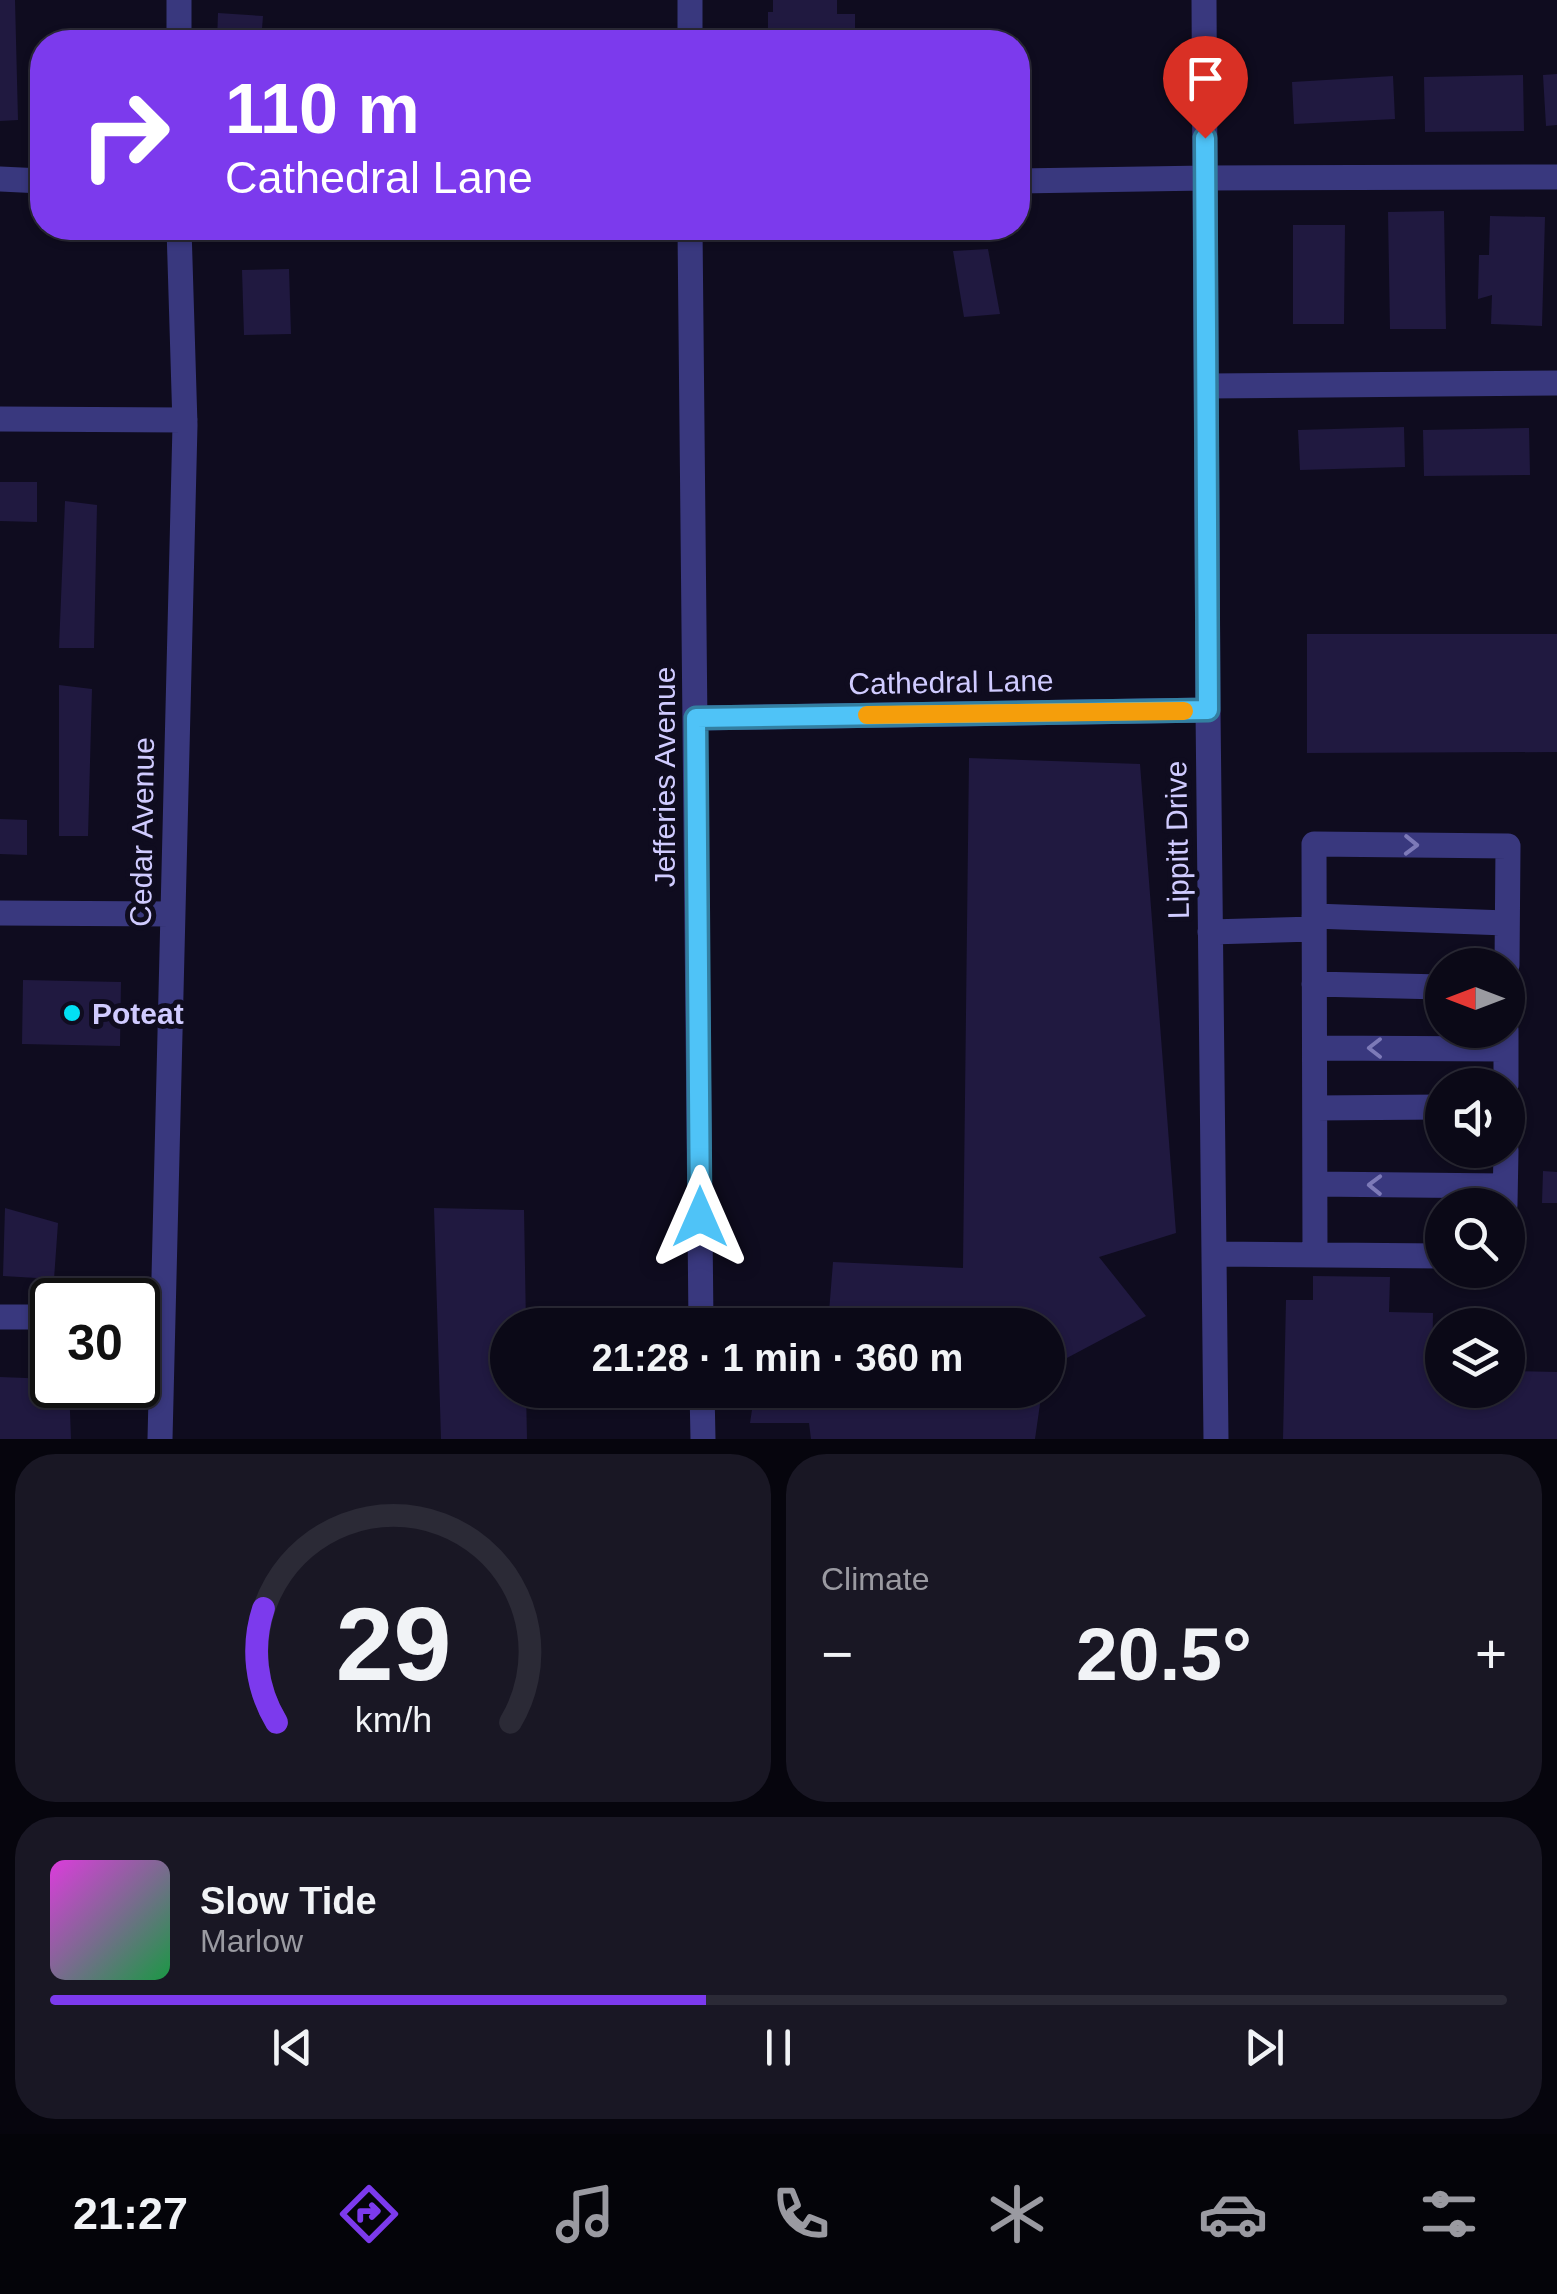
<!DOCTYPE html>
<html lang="en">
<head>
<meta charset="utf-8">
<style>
  body { margin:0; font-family:Arial,sans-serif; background:#191724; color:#f1f3f6; height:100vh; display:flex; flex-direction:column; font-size:38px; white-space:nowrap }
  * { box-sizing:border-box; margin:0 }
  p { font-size:32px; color:#9a9aa1 }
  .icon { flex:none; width:55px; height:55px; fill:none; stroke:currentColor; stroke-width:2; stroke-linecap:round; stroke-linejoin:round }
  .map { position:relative; height:1439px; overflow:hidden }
  .drawer { display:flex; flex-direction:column; gap:15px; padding:15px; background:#06050d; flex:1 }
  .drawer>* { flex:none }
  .guide { position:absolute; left:30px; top:30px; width:1000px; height:210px; border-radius:40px; box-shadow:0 2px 8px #0004,0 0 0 2px #2b2a36; background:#7c3aed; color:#fff; overflow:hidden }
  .needle { width:65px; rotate:270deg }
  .fabs { position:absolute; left:1425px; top:948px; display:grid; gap:20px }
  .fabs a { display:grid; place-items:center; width:100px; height:100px; border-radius:50%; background:#0b0917; box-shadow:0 2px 8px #0004,0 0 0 2px #2b2a36; font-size:50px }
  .speed { position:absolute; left:30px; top:1278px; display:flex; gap:20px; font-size:50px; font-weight:700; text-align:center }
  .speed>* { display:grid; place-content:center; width:130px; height:130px; border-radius:50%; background:#0b0917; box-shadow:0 2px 8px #0004,0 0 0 2px #2b2a36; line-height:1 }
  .speed .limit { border:5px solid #111; border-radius:15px; background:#fff; color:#111 }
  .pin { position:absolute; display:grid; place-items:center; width:85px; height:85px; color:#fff; margin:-102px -42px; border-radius:50% 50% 50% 0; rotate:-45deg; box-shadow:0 0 10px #0007 }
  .pin .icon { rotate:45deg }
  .me { position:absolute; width:110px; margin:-55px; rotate:0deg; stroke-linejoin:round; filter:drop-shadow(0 0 8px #0008) }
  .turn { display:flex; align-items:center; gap:35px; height:210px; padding:0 30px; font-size:45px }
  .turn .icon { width:130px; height:130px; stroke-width:2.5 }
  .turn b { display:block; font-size:70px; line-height:85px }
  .big { font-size:75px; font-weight:800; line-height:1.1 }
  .drawer .card { flex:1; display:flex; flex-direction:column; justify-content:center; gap:15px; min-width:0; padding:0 35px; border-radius:40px; background:#191724 }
  .drawer .dial { align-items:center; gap:0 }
  .dial svg { height:260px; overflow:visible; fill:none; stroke:#2b2a36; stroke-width:7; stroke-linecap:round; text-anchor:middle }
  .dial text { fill:#f1f3f6; stroke:none }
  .song { display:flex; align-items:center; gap:30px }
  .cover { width:120px; height:120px; border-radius:15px; background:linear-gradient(135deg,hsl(300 70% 55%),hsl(140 70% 35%)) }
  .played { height:10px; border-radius:5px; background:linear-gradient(90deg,#7c3aed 45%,#2b2a36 45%) }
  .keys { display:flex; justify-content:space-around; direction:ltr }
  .heat { display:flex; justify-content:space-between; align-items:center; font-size:55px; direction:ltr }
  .drawer .tiles { flex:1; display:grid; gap:15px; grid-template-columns:1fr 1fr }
  .card:last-child { grid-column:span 2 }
  .trip { position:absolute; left:490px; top:1308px; width:575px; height:100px; border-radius:50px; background:#0b0917; box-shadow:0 2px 8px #0004,0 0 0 2px #2b2a36; font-weight:800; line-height:100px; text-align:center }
  .menu { display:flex; height:160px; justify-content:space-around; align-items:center; background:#040409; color:#9a9aa1 }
  .menu .icon { width:70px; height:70px }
  .menu .selected { color:#7c3aed }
  .menu b { font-size:45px; color:#f1f3f6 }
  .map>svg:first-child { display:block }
  .building { fill:#201940 }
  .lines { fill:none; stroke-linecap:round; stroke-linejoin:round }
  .minor { stroke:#39387e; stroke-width:25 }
  .oneway { stroke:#7d7ab8 }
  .route-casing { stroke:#337fa1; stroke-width:25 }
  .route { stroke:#4fc3f7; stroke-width:18 }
  .slow { stroke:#f59e0b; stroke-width:18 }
  .poi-dot { fill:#02e0f3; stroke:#0f0c1f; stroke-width:4 }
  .labels { text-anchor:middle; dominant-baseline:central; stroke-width:10; stroke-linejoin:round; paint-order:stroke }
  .street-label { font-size:30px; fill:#d0cbff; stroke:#0f0c1f }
  .poi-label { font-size:30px; font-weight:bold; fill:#d0cbff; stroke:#0f0c1f; text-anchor:start }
</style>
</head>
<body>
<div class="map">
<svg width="1557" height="1439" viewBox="0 0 1557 1439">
  <rect width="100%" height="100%" fill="#0f0c1f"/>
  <path class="building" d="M0 0H15L18 120 0 121Z
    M773 0H837V14H855V40H838V42H775V33H768V12H773Z
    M218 13 263 16 261 42H217Z
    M1557 74V125L1546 126 1543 75Z
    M1523 75 1524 131 1425 132 1424 77Z
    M1393 76 1395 119 1294 124 1292 82Z
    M1444 211 1446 329H1390L1388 212Z
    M1490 216 1545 217 1542 326 1491 324 1492 295 1478 299 1479 255H1489Z
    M1293 225H1345L1344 324H1293Z
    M988 249 1000 314 964 317 953 251Z
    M289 269 291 334 244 335 242 270Z
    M1404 427 1405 467 1300 470 1298 430Z
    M1529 428 1530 475 1424 476 1423 430Z
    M0 482H37V522L0 521Z
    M65 501 97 505 94 648H59Z
    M1307 634H1557V752L1307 753Z
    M59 685 92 689 88 836H59Z
    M969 758 1140 764 1176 1233 1099 1257 1146 1316 1048 1368V1325H828L833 1262 963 1268Z
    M0 819 27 820V855L0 854Z
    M23 980 121 982 120 1046 22 1044Z
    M1543 1171 1557 1172V1203H1542Z
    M5 1208 58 1223 54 1279 3 1276Z
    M434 1208 524 1210 526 1325H508V1390H526L527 1439H441Z
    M1313 1276 1390 1277 1389 1312 1433 1313 1432 1369 1442 1370V1390H1508V1371L1557 1372V1439H1283L1286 1300H1313Z
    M0 1377 52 1379V1385H69L71 1439H0Z
    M755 1390H1042L1035 1439H811L809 1423H750Z"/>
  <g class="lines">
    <path class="minor" d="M179 0V42
      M690 0V42
      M1204 0 1208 710 1216 1439
      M0 179 42 181
      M1018 181 1206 178 1557 177
      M690 228 701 1325
      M1207 386 1557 383
      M0 419 185 420
      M696 718 1208 710
      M0 913 172 914
      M1314 916 1506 923
      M1210 932 1314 929
      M1314 984 1442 987
      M1315 1048 1506 1049
      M1506 1085V1030
      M1315 1108 1442 1107
      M1315 1184 1505 1186
      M1505 1205 1506 1150
      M1214 1254 1442 1256
      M1315 1255 1314 844 1508 846 1507 965
      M0 1317H52
      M702 1390 703 1439
      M160 1439 185 425 179 228"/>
  </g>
  <defs><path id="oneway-chevron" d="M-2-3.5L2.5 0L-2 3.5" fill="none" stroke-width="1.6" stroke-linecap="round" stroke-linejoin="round" transform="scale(2.5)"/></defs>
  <g class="oneway">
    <use href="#oneway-chevron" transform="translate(1411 845) rotate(1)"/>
    <use href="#oneway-chevron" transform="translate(1375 1048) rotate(-180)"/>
    <use href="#oneway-chevron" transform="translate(1375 1185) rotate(-179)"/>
  </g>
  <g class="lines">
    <g class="route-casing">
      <path id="route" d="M700 1217 696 718 1208 710 1205 138"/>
    </g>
    <use href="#route" class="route"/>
    <path class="slow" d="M867 715 1184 711"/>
  </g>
  <circle class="poi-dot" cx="72" cy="1013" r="10"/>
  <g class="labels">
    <g class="street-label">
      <text transform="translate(951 682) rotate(-1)">Cathedral Lane</text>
      <text transform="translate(664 777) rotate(-90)">Jefferies Avenue</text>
      <text transform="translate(142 832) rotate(-89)">Cedar Avenue</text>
      <text transform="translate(1177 840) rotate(-91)">Lippitt Drive</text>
    </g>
    <g class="poi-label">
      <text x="92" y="1013">Poteat</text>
    </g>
  </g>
</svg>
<div class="fabs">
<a><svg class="needle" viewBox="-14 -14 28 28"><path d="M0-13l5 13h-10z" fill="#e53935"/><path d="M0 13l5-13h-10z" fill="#9a9aa1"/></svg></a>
<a><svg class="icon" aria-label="sound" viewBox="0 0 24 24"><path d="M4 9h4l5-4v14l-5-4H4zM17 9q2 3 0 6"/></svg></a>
<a><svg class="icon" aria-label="search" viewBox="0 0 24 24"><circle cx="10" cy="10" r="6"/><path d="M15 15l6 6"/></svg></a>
<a><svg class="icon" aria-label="layers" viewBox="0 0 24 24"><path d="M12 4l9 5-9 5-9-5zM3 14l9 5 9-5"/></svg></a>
</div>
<div class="speed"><div class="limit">30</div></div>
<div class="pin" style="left:1205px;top:138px;background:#d93025"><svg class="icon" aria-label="arrive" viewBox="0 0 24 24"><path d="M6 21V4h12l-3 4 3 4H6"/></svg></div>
<svg class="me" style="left:700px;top:1217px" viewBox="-20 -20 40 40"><path d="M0-17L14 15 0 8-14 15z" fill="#4fc3f7" stroke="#fff" stroke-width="4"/></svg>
<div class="trip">21:28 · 1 min · 360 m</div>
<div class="guide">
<div class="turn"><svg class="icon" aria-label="right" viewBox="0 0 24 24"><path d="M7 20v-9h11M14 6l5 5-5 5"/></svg><div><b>110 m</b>Cathedral Lane</div></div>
</div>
</div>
<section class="drawer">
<div class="tiles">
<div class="card dial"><svg viewBox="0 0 100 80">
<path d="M14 69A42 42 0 1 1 86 69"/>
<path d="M14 69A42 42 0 0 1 10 34" stroke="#7c3aed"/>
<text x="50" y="56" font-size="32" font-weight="700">29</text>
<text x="50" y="72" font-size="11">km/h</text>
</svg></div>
<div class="card"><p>Climate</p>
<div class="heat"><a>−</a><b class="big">20.5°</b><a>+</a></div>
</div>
<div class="card">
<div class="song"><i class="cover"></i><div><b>Slow Tide</b><p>Marlow</p></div></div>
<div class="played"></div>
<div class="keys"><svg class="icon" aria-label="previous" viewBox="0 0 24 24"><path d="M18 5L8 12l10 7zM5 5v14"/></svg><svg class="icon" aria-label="pause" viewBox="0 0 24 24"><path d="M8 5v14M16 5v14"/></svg><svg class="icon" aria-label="next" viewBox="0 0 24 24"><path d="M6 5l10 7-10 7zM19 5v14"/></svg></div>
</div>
</div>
</section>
<nav class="menu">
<b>21:27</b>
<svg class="icon selected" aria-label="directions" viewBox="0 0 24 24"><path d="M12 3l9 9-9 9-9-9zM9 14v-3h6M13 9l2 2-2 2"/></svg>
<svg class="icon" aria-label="music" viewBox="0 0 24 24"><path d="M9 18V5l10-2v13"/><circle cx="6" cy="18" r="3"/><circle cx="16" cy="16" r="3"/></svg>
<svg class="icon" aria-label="phone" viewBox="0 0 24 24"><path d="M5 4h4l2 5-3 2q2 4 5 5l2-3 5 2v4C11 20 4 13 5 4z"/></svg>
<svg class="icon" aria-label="climate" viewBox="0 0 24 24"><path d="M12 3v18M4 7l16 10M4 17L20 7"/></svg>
<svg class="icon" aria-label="car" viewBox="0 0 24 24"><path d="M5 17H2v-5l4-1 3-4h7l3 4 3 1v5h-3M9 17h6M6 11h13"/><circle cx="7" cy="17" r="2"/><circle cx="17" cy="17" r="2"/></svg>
<svg class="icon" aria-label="filters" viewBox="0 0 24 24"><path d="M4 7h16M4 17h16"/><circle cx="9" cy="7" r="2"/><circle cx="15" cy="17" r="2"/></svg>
</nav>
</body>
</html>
